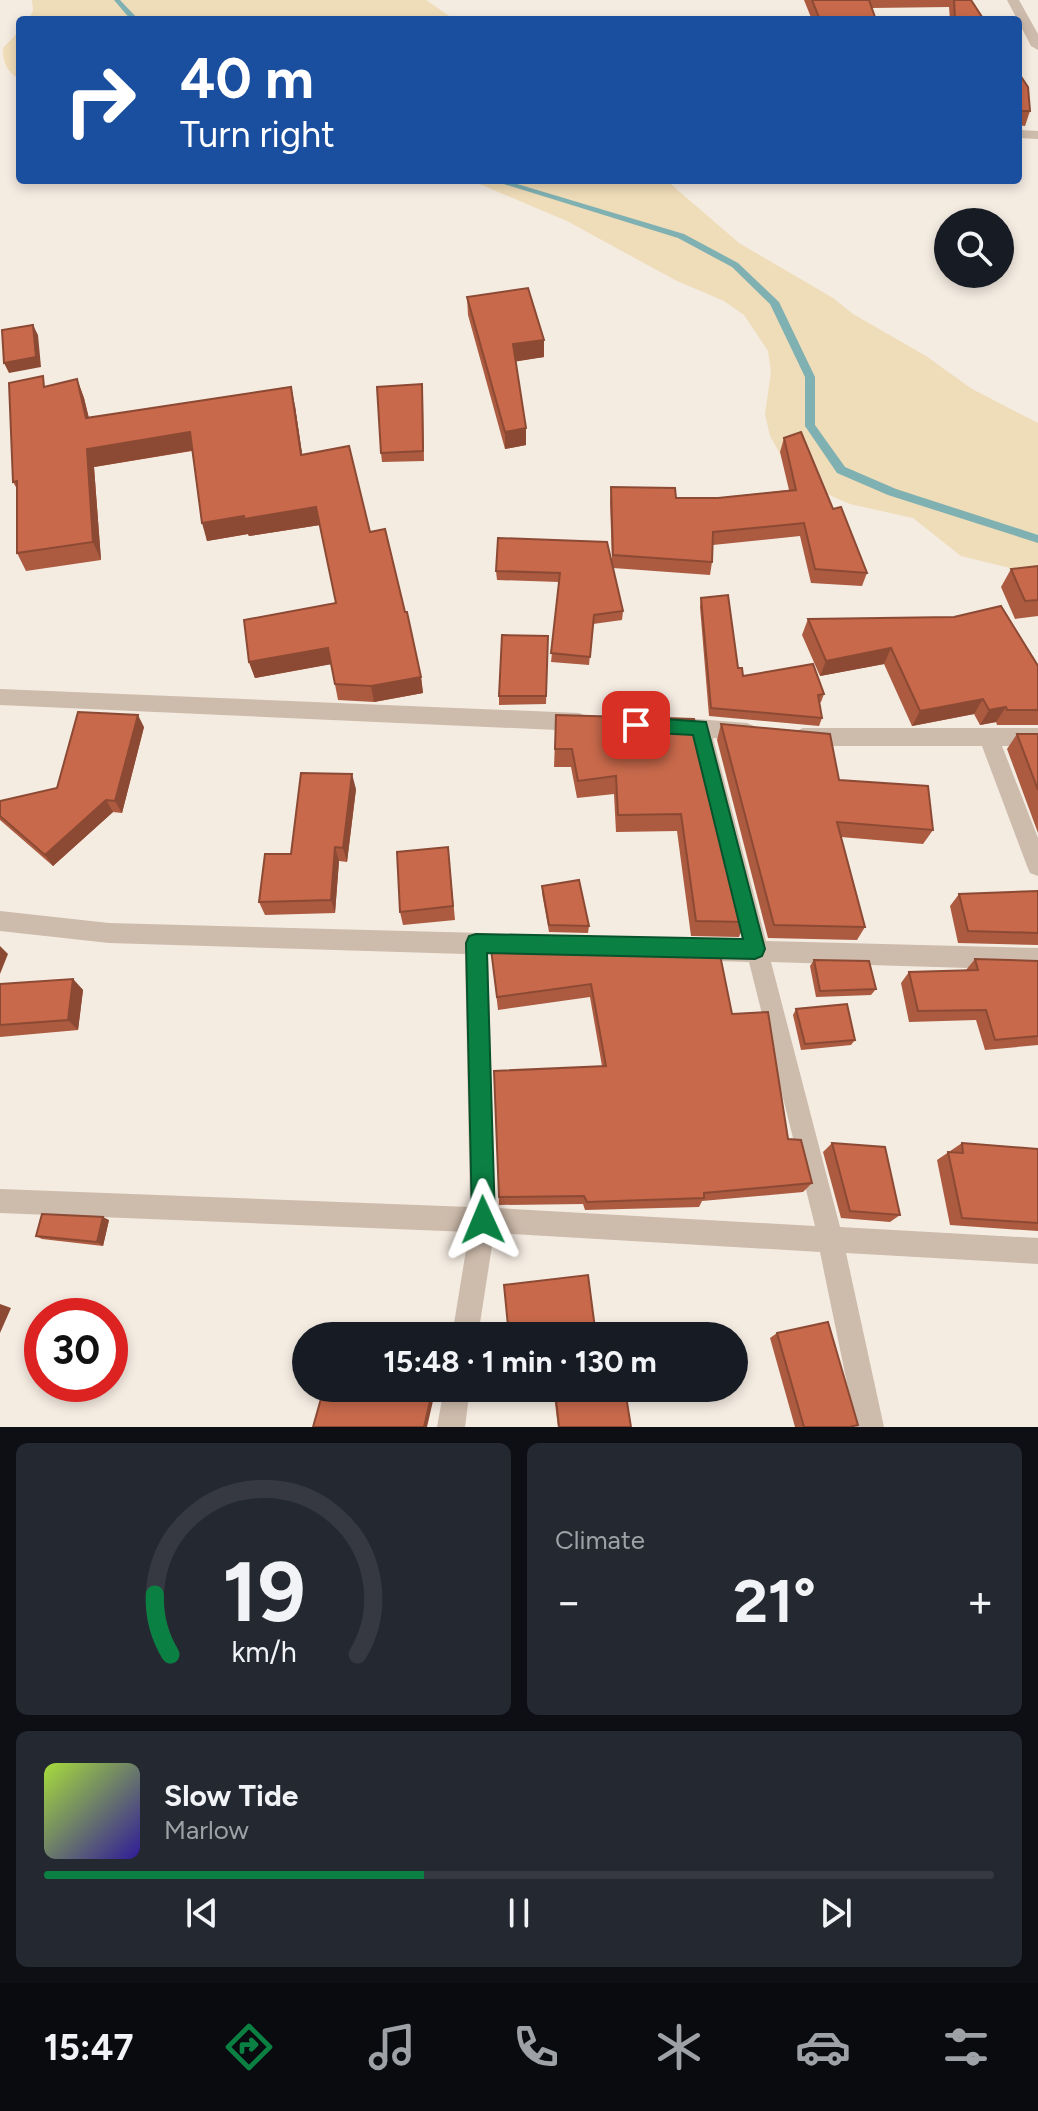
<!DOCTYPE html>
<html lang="en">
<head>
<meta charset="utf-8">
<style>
  body { margin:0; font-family:Figtree,sans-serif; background:#242831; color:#f1f3f6; height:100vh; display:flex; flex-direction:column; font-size:30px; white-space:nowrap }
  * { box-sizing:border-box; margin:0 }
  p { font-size:26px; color:#9ea1a6 }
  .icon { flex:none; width:44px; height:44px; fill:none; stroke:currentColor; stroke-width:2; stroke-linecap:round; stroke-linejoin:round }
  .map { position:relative; height:1427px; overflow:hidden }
  .drawer { display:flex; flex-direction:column; gap:16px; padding:16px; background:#0d0f14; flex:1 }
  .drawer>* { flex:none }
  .guide { position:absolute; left:16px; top:16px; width:1006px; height:168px; border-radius:8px; box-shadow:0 4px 12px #0003; background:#1a4fa0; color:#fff; overflow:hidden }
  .buttons { position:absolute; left:934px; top:208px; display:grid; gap:16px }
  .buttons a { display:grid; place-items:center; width:80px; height:80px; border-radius:50%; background:#171b24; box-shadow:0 4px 12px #0003; font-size:40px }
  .speed { position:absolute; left:24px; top:1298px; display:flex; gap:16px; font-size:40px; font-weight:700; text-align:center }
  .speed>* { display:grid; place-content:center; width:104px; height:104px; border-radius:50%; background:#171b24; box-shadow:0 4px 12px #0003; line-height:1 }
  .speed .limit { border:12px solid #d22; background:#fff; color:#111 }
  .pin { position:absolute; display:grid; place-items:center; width:68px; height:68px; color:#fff; margin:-34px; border-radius:16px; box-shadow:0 4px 12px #0006 }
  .me { position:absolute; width:88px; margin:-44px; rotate:359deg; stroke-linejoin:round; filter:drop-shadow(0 0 6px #0008) }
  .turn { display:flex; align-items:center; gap:28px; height:168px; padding:0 32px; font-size:36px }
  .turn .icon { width:104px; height:104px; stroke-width:2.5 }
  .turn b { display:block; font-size:56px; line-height:68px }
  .big { font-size:60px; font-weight:700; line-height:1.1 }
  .drawer .tile { flex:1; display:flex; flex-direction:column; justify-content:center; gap:12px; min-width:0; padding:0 28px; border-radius:12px; background:#242831 }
  .drawer .dial { align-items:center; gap:0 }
  .dial svg { height:208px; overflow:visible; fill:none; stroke:#363941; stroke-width:7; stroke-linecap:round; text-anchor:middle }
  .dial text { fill:#f1f3f6; stroke:none }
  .song { display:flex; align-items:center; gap:24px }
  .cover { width:96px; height:96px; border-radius:12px; background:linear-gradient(135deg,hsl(80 70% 55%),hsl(250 70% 35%)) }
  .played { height:8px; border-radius:4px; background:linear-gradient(90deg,#0b8043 40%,#363941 40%) }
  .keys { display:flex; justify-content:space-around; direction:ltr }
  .heat { display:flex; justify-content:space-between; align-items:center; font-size:44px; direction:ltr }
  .drawer .tiles { flex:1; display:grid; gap:16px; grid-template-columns:1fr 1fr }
  .tile:last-child { grid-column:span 2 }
  .trip { position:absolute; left:292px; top:1322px; width:456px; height:80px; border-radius:40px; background:#171b24; box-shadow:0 4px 12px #0003; font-weight:700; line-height:80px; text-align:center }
  .dock { display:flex; height:128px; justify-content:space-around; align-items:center; background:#090b0e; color:#9ea1a6 }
  .dock .icon { width:56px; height:56px }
  .dock .selected { color:#0b8043 }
  .dock b { font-size:36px; color:#f1f3f6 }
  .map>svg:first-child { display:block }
  .sand { fill:#efdcb8 }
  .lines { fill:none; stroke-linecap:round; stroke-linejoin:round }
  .stream { fill:#7fb0b2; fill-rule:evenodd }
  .minor { fill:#cdbbac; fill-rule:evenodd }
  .wall { fill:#ac5a40 }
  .shaded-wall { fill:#8c4a34 }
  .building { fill:#c8694b; stroke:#8c4a34; stroke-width:2 }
  .route { fill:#0b8043; stroke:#07532c; stroke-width:2 }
</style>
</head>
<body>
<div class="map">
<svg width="1038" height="1427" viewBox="0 0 1038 1427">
  <rect width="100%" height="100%" fill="#f4ebe1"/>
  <path class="sand" d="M32 0H426L455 20H29L33 10Z
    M20 30V80C7 71 3 64 3 48Z
    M470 180H666L739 243 833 298 853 314 926 356 972 389 1038 423V575L961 556 913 518 850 504 820 491 782 457 770 436 765 414 771 372 768 351 744 315 724 301 675 280 567 221Z"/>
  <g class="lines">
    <path class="stream" d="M114 0H120L139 20H131Z
      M491 180H504L684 234 738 263 779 302 815 377V425L845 467 896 489 1038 535V543L888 495 837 473 805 426V377L770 304 732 267 678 238Z"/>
    <path class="minor" d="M1007 0H1019L1038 34V50L1031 46Z
      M1018 130 1038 131V139L1018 138Z
      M0 689 579 713 586 716 589 722 586 728 579 731 0 705Z
      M671 717 747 723 754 726 757 732 754 738 747 741 713 738 766 941 1038 948V970L771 962 840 1227 1038 1238V1264L846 1253 884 1427H856L820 1252 494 1233 478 1336H452L469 1232 0 1213V1189L470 1207 465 954 109 943 0 931V911L109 923 743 940 692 736 664 732 661 726 664 720ZM488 954 749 962 815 1226 495 1208Z
      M803 728H1038V746H1002L1038 838V876L1030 873 1027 866 982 746H803L796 743 793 737 796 731Z
      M444 1388H470L465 1427H437Z"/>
  </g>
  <path class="wall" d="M804 0H971L984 20H950L949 7 872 8 876 20H812Z
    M1018 72 1030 111 1025 126 1018 125Z
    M467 297 544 357 516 361 526 445 505 449 468 315Z
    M77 379 84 398 89 418 295 406 302 454 370 532 421 677 423 693 374 702 338 700 331 664 255 678 249 662 336 603 320 525 249 536 248 534 207 541 192 451 94 467 101 560 26 571 17 553V489L13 482 47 386Z
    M423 394 424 461 382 462 381 453Z
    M784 438 833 509 867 573 862 586 811 583 800 536 713 545 712 562 710 575 613 568 623 611 622 620 593 624 589 665 551 662 559 582 497 580 496 571 612 562 610 501 611 487 676 498H718L789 490 780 452Z
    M1038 566V616L1015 619 1001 587 1011 569Z
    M701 598 743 676 824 694 821 702 819 703 822 718 819 726 709 716 700 607Z
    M808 619 1038 666V725H997L996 722 980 725 974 714 912 726 884 664 820 676 802 635Z
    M548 636 546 704 499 705V696Z
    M556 715 694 719 745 922 739 937 691 936 677 831 616 832 614 794 577 798 571 767H554Z
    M721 724 839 780 933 830 923 844 841 837 865 927 857 940 768 938 717 740Z
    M144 727 122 813 113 812 53 866 0 820V801L57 788Z
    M1017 734H1038V833L1007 749Z
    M356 789 347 862 339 861 335 913 265 915 259 902 291 854Z
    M448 847 455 920 403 925 400 912Z
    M542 886 589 926 588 933 549 932 542 893Z
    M1038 891V945L958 943 950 906 959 894Z
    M491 949 598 955 732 1014 788 1139 812 1183 803 1192 702 1201 699 1207 585 1210 583 1204 499 1205 494 1071 602 1066 590 997 498 1010Z
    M975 959 1038 961V1045L985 1050 976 1020 909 1022 901 983 909 972 966 970Z
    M814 960 876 989 871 995 816 997 810 966Z
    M73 979 83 990 78 1030 0 1037V984Z
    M796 1009 855 1040 851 1045 801 1050 793 1015Z
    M832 1143 900 1215 890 1222 841 1218 823 1152Z
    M962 1143 1038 1149V1231L950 1225 937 1160Z
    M109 1220 103 1246 42 1239 36 1236Z
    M777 1333 850 1427H795L770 1338Z
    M553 1388H604L605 1399 631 1427H558Z"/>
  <path class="shaded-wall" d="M33 325 38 335 41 367 9 373 4 363Z
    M544 340V357L513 362V344Z
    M77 379 84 398 93 436 86 418Z
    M291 387 295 406 305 473 301 455Z
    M526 428V445L505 449V432Z
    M190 432 195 450 94 467 101 560 93 542 87 449Z
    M316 507 320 525 249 536 248 534 207 541 202 523 244 516Z
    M328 648 332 664 255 678 249 662Z
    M891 648 884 664 820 676 826 661Z
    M421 677 423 693 374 702 371 686Z
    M983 699 974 714 912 726 920 711Z
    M1006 707 996 722 980 725 989 710Z
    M138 715 144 727 122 813 115 801Z
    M352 774 356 789 347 862 343 848Z
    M106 800 113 812 53 866 45 855Z
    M335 847 339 861 335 913 331 900Z
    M0 946 8 954 0 974Z
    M73 979 83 990 78 1030 68 1020Z
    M103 1217 109 1220 103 1246 97 1242Z
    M0 1304 11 1308 0 1333Z
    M433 1388H436L427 1427H424Z"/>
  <path class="building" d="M812 0H869L876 20H820Z
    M954 0H971L984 20H955Z
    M1018 72 1028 87 1030 111H1018Z
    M528 288 544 340 513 344 526 428 505 432 467 297Z
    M33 325 36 357 4 363 2 330Z
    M43 376 44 387 77 379 86 418 291 387 301 455 349 446 370 532 385 529 405 612H407L421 677 371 686 335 684 328 648 249 662 244 620 336 603 316 507 244 519V516L202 523 190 432 87 449 93 542 17 553V481L13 482 9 383Z
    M422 384 423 451 381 453 377 387Z
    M801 432 833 509 841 507 867 573 815 569 804 523 713 532 712 562 613 555 611 487 675 488 676 498H718L796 490 784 438Z
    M498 538 607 542 623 611 594 615 590 657 551 653 560 573 496 571Z
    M1038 566V600L1025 601 1011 569Z
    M728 595 738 668H742L743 676 813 664 824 694 818 695 822 718 711 708 701 598Z
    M1001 606 1038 666V710H1007L1006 707 989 710 983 699 920 711 891 648 826 661 808 619 954 617Z
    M502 635 548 636 546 696H499Z
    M78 712 138 715 115 801 106 800 45 855 0 816V801L57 788Z
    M556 715 694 719 745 922 696 921 681 814 618 815 616 776 578 781 572 749H555Z
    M721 724 830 734 839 780 928 786 933 830 837 822 865 927 774 925Z
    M1017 734H1038V790Z
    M301 773 352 774 343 848 335 847 331 900 259 902 265 854H291Z
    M448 847 453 906 400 912 397 852Z
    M579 880 589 926 549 925 542 886Z
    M1038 891V933L968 931 959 894Z
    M527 944 596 946 598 955 649 948 719 950 732 1014 768 1012 788 1139 801 1140 812 1183 704 1193V1198L587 1202 584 1196 499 1197 494 1071 606 1066 591 984 497 997 491 949Z
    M975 959 1038 961V1036L995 1040 986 1010 918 1011 909 972 978 970Z
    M814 960 869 961 876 989 820 991Z
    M73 979 68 1020 0 1025V984Z
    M847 1004 855 1040 805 1044 796 1009Z
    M832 1143 885 1147 900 1215 850 1211Z
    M962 1143 1038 1149V1223L962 1218 948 1152 963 1153Z
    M42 1214 103 1217 97 1242 36 1236Z
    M588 1275 596 1336H509L504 1285Z
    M828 1322 858 1425 850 1427H804L777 1333Z
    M324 1388H433L424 1427H313Z
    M555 1388H604L605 1399 626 1396 631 1427H559Z"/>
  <path class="route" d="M636 717 706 722 765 949 762 956 755 959 487 953 495 1220 491 1228 483 1232 475 1228 472 1220 466 943 469 936 476 934 743 939 693 735 636 732 630 730 627 725 630 719Z"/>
</svg>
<div class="buttons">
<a><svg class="icon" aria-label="search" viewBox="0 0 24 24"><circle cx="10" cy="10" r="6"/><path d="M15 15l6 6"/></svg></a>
</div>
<div class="speed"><div class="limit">30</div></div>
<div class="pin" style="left:636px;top:725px;background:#d93025"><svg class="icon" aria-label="arrive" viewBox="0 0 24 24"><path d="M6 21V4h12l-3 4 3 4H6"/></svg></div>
<svg class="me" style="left:483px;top:1220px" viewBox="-20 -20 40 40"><path d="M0-17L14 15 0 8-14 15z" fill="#0b8043" stroke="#fff" stroke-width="4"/></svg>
<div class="trip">15:48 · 1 min · 130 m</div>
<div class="guide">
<div class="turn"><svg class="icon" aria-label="right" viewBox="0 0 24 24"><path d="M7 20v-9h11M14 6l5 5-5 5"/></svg><div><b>40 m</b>Turn right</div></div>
</div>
</div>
<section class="drawer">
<div class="tiles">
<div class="tile dial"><svg viewBox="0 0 100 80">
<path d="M14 69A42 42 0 1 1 86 69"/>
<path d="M14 69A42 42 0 0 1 8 46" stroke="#0b8043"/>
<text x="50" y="56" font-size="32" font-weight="700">19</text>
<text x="50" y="72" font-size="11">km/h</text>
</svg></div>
<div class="tile"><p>Climate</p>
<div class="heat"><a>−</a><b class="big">21°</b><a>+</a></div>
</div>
<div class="tile">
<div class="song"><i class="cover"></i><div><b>Slow Tide</b><p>Marlow</p></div></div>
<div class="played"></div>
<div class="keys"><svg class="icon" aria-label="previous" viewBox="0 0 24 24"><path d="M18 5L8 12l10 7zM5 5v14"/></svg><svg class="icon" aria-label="pause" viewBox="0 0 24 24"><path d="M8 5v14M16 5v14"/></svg><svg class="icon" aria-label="next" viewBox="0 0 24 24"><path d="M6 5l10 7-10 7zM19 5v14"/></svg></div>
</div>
</div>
</section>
<nav class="dock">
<b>15:47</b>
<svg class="icon selected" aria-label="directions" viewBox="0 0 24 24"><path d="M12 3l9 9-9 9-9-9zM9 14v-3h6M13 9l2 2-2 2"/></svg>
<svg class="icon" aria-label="music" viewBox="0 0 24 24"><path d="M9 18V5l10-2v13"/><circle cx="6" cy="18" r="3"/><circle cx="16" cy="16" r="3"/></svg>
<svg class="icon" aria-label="phone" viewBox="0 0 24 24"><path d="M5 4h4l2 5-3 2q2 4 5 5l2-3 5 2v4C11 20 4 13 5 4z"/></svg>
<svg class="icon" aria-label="climate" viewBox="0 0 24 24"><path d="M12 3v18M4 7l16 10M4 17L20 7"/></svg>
<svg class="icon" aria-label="car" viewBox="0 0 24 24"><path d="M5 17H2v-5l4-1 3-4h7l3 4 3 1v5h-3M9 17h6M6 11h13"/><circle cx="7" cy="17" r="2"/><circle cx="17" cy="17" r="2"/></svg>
<svg class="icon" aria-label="filters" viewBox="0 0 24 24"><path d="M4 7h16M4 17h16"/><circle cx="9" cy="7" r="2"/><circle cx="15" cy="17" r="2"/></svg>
</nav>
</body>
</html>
